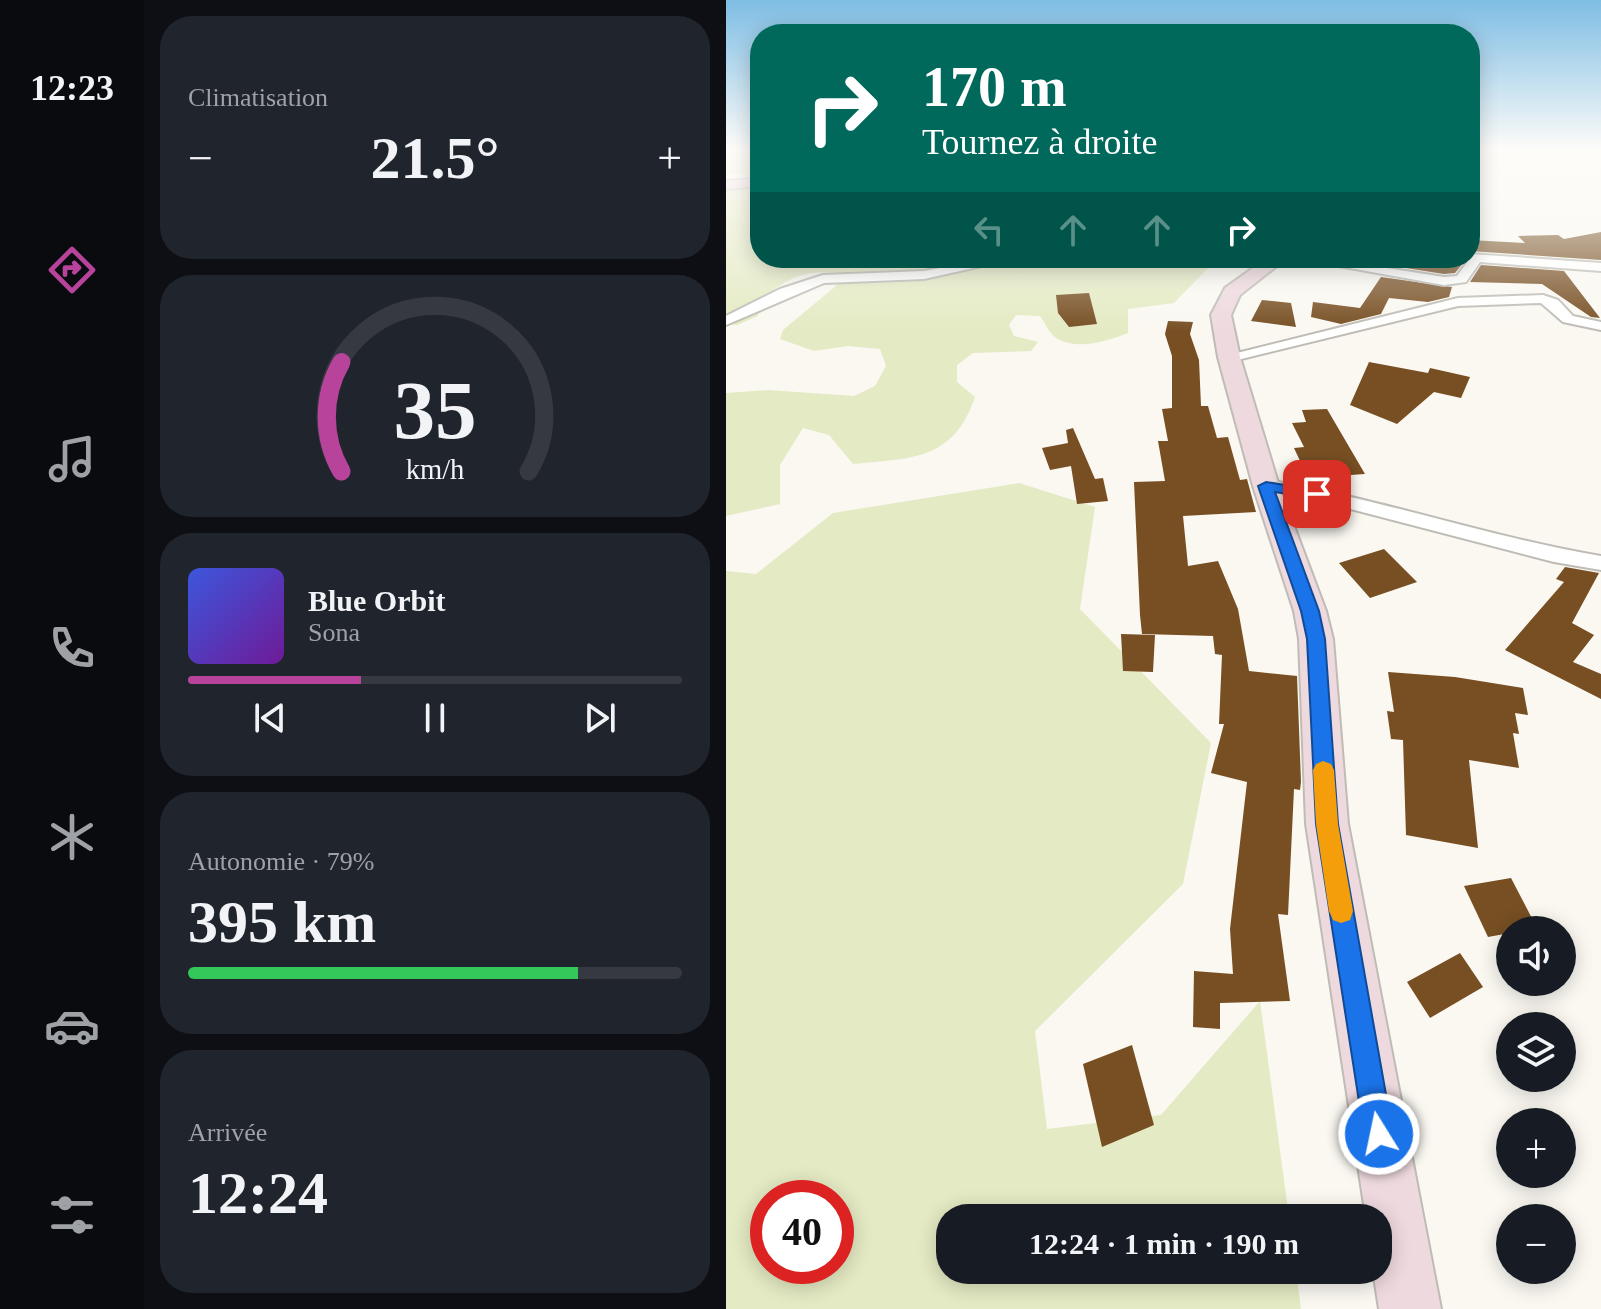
<!DOCTYPE html>
<html lang="fr">
<head>
<meta charset="utf-8">
<style>
  body { margin:0; font-family:Georgia,serif; background:#20242c; color:#f1f3f6; height:100vh; display:flex; flex-direction:column; font-size:30px; white-space:nowrap }
  * { box-sizing:border-box; margin:0 }
  p { font-size:26px; color:#9ea1a6 }
  .icon { flex:none; width:44px; height:44px; fill:none; stroke:currentColor; stroke-width:2; stroke-linecap:round; stroke-linejoin:round }
  .map { position:relative; flex:1; overflow:hidden }
  .side { display:flex; flex-direction:column; gap:16px; padding:16px; background:#0d0f14; width:582px }
  .side>* { flex:none }
  .banner { position:absolute; left:24px; top:24px; width:730px; height:244px; border-radius:32px; box-shadow:0 4px 20px #0003; background:#00695c; color:#fff; overflow:hidden }
  .fabs { position:absolute; left:770px; top:916px; display:grid; gap:16px }
  .fabs a { display:grid; place-items:center; width:80px; height:80px; border-radius:50%; background:#171b24; box-shadow:0 4px 20px #0003; font-size:40px }
  .speed { position:absolute; left:24px; top:1180px; display:flex; gap:16px; font-size:40px; font-weight:700; text-align:center }
  .speed>* { display:grid; place-content:center; width:104px; height:104px; border-radius:50%; background:#171b24; box-shadow:0 4px 20px #0003; line-height:1 }
  .speed .limit { border:12px solid #d22; background:#fff; color:#111 }
  .pin { position:absolute; display:grid; place-items:center; width:68px; height:68px; color:#fff; margin:-34px; border-radius:16px; box-shadow:0 4px 12px #0006 }
  .me { position:absolute; width:88px; margin:-44px; rotate:350deg; stroke-linejoin:round; filter:drop-shadow(0 0 6px #0008) }
  .turn { display:flex; align-items:center; gap:28px; height:168px; padding:0 40px; font-size:36px }
  .turn .icon { width:104px; height:104px; stroke-width:2.5 }
  .turn b { display:block; font-size:56px; line-height:68px }
  .lanes { display:flex; align-items:center; height:76px; padding:0 40px; background:#0003; justify-content:center; gap:40px; direction:ltr }
  .lanes .off { opacity:.35 }
  .big { font-size:60px; font-weight:700; line-height:1.1 }
  .side .widget { flex:1; display:flex; flex-direction:column; justify-content:center; gap:12px; min-width:0; padding:0 28px; border-radius:32px; background:#20242c }
  .side .dial { align-items:center; gap:0 }
  .dial svg { height:208px; overflow:visible; fill:none; stroke:#363941; stroke-width:7; stroke-linecap:round; text-anchor:middle }
  .dial text { fill:#f1f3f6; stroke:none }
  .song { display:flex; align-items:center; gap:24px }
  .cover { width:96px; height:96px; border-radius:12px; background:linear-gradient(135deg,hsl(230 70% 55%),hsl(280 70% 35%)) }
  .played { height:8px; border-radius:4px; background:linear-gradient(90deg,#b8439b 35%,#363941 35%) }
  .keys { display:flex; justify-content:space-around; direction:ltr }
  .heat { display:flex; justify-content:space-between; align-items:center; font-size:44px; direction:ltr }
  .charge { height:12px; border-radius:6px; background:linear-gradient(90deg,#34c759 79%,#363941 0) }
  .trip { position:absolute; left:210px; top:1204px; width:456px; height:80px; border-radius:32px; background:#171b24; box-shadow:0 4px 20px #0003; font-weight:700; line-height:80px; text-align:center }
  main { display:flex; flex:1; min-height:0 }
  .tabs { display:flex; flex-direction:column; width:144px; justify-content:space-around; align-items:center; background:#090b0e; color:#9ea1a6 }
  .tabs .icon { width:56px; height:56px }
  .tabs .active { color:#b8439b }
  .tabs b { font-size:36px; color:#f1f3f6 }
  .map>svg:first-child { display:block }
  .green { fill:#e4eac3; fill-rule:evenodd }
  .building { fill:#774f23 }
  .lines { fill:none; stroke-linecap:round; stroke-linejoin:round }
  .street-casing { stroke:#bebcb5; stroke-width:4 }
  .secondary-casing { stroke:#bebcb5; stroke-width:4 }
  .street { fill:#fff; fill-rule:evenodd }
  .secondary { fill:#eed9de; fill-rule:evenodd }
  .route { fill:#1a73e8; stroke:#114b97; stroke-width:2 }
  .slow { fill:#f59e0b }
</style>
</head>
<body>
<main>
<nav class="tabs">
<b>12:23</b>
<svg class="icon active" aria-label="directions" viewBox="0 0 24 24"><path d="M12 3l9 9-9 9-9-9zM9 14v-3h6M13 9l2 2-2 2"/></svg>
<svg class="icon" aria-label="music" viewBox="0 0 24 24"><path d="M9 18V5l10-2v13"/><circle cx="6" cy="18" r="3"/><circle cx="16" cy="16" r="3"/></svg>
<svg class="icon" aria-label="phone" viewBox="0 0 24 24"><path d="M5 4h4l2 5-3 2q2 4 5 5l2-3 5 2v4C11 20 4 13 5 4z"/></svg>
<svg class="icon" aria-label="climate" viewBox="0 0 24 24"><path d="M12 3v18M4 7l16 10M4 17L20 7"/></svg>
<svg class="icon" aria-label="car" viewBox="0 0 24 24"><path d="M5 17H2v-5l4-1 3-4h7l3 4 3 1v5h-3M9 17h6M6 11h13"/><circle cx="7" cy="17" r="2"/><circle cx="17" cy="17" r="2"/></svg>
<svg class="icon" aria-label="filters" viewBox="0 0 24 24"><path d="M4 7h16M4 17h16"/><circle cx="9" cy="7" r="2"/><circle cx="15" cy="17" r="2"/></svg>
</nav>
<section class="side">
<div class="widget"><p>Climatisation</p>
<div class="heat"><a>−</a><b class="big">21.5°</b><a>+</a></div>
</div>
<div class="widget dial"><svg viewBox="0 0 100 80">
<path d="M14 69A42 42 0 1 1 86 69"/>
<path d="M14 69A42 42 0 0 1 14 27" stroke="#b8439b"/>
<text x="50" y="56" font-size="32" font-weight="700">35</text>
<text x="50" y="72" font-size="11">km/h</text>
</svg></div>
<div class="widget">
<div class="song"><i class="cover"></i><div><b>Blue Orbit</b><p>Sona</p></div></div>
<div class="played"></div>
<div class="keys"><svg class="icon" aria-label="previous" viewBox="0 0 24 24"><path d="M18 5L8 12l10 7zM5 5v14"/></svg><svg class="icon" aria-label="pause" viewBox="0 0 24 24"><path d="M8 5v14M16 5v14"/></svg><svg class="icon" aria-label="next" viewBox="0 0 24 24"><path d="M6 5l10 7-10 7zM19 5v14"/></svg></div>
</div>
<div class="widget"><p>Autonomie · 79%</p><b class="big">395 km</b><div class="charge"></div></div>
<div class="widget"><p>Arrivée</p><b class="big">12:24</b></div>
</section>
<div class="map">
<svg width="875" height="1309" viewBox="0 0 875 1309">
  <rect width="100%" height="100%" fill="#faf8f1"/>
  <path class="green" d="M34 149V176L0 173V150Z
    M34 184V258H492L448 303 402 309V333C381 341 352 351 330 338 324 334 319 323 314 316L290 315 283 325 288 336 312 342 305 351 247 353 231 365V382L249 397C227 461 186 458 127 464L103 435 77 428 54 465V504L0 516V393L42 390 128 396 149 386 160 366 154 349 122 346 88 351 54 339 57 330 111 285 106 273C76 270 57 281 35 300L32 316 11 325 0 324V187Z
    M293 483 369 507 354 609 485 743 457 884 309 1031 321 1129 435 1115 534 1001 563 1218H224V1270H570L575 1309H0V571L30 574 107 513ZM42 1198H110V1266H42Z"/>
  <path class="building" d="M875 232V260L744 251V240L799 243 792 236 832 235 838 239Z
    M663 258 712 259 737 263 729 273 718 274 661 265Z
    M755 265 838 271 874 318 865 317 816 284 744 282Z
    M655 277 726 287 723 297 702 302 663 298 655 314 615 324 585 317 587 302 634 308Z
    M363 293 371 324 343 327 332 313 330 295Z
    M536 300 565 303 570 327 525 321Z
    M442 321 467 322 464 334 473 360 475 406H482L491 438 502 437 514 480 521 479 530 512 457 516 462 566 492 561 512 609 523 671 571 676 575 782 574 790 568 789 562 915 552 914 564 1001 494 1003V1029L467 1027 468 971 507 974 504 929 521 782 485 773 498 724H493L496 655 489 654 487 636 416 634 414 615 408 482 439 481 432 441H442L436 409 446 408V356L439 334Z
    M643 362 702 373 704 368 744 377 735 398 708 392 671 424 624 405Z
    M601 409 639 474 582 478 568 448 578 447 566 423 580 422 576 410Z
    M347 428 369 479 377 478 382 501 351 504 345 466 324 470 316 448 342 443 340 430Z
    M658 549 691 582 644 598 613 563Z
    M839 567 873 573 846 623 868 635 847 662 875 674V699L779 650 838 582 830 579Z
    M395 634 429 635 427 672 397 671Z
    M662 672 729 677 797 688 802 715 789 713 793 734 787 733 793 768 743 760 752 848 680 835 677 740 665 739 661 711 668 712Z
    M785 878 811 928 784 930V933L762 937 738 886Z
    M734 953 757 987 704 1018 681 982Z
    M406 1045 428 1125 376 1147 357 1064Z"/>
  <g class="lines">
    <g class="street-casing">
      <path id="street" d="M744 254 875 263V271L754 262 740 282 718 285 568 258H597L718 277 731 276 742 261 737 258H744Z
        M267 258H292L198 279 98 283 0 325V316L54 289 97 275 198 271Z
        M817 295 832 300 847 316 875 322V330L837 322 815 303 732 306 503 362 495 357 732 298Z
        M540 480C653 498 762 537 875 556V570L828 562 590 500 533 490 531 486Z"/>
    </g>
    <g class="secondary-casing">
      <path id="secondary" d="M34 178V186L0 189V181Z
        M541 258H561L514 295 505 315 514 357 553 486 600 611 607 639 622 824 715 1309H653L647 1270H652V1218H640L580 824 573 639 568 611 527 486 492 357 485 315 499 288Z"/>
    </g>
    <use href="#street" class="street"/>
    <use href="#secondary" class="secondary"/>
  </g>
  <linearGradient id="sky" x2="0" y2="1"><stop stop-color="#7ebde4"/><stop offset="0.45" stop-color="#fdfcf9"/><stop offset="1" stop-color="#fdfcf9" stop-opacity="0"/></linearGradient>
  <rect width="875" height="332" fill="url(#sky)"/>
  <path class="route" d="M540 482 591 490 598 494 591 499 549 492 593 611 599 639 612 824 667 1134 663 1144 653 1149 643 1144 638 1134 590 824 581 639 575 611 532 486Z"/>
  <path class="slow" d="M597 761 605 764 608 770 612 824 627 911 624 920 615 923 607 920 603 911 590 824 587 770 590 764Z"/>
</svg>
<div class="fabs">
<a><svg class="icon" aria-label="sound" viewBox="0 0 24 24"><path d="M4 9h4l5-4v14l-5-4H4zM17 9q2 3 0 6"/></svg></a>
<a><svg class="icon" aria-label="layers" viewBox="0 0 24 24"><path d="M12 4l9 5-9 5-9-5zM3 14l9 5 9-5"/></svg></a>
<a>+</a>
<a>−</a>
</div>
<div class="speed"><div class="limit">40</div></div>
<div class="pin" style="left:591px;top:494px;background:#d93025"><svg class="icon" aria-label="arrive" viewBox="0 0 24 24"><path d="M6 21V4h12l-3 4 3 4H6"/></svg></div>
<svg class="me" style="left:653px;top:1134px" viewBox="-20 -20 40 40"><circle r="17" fill="#1a73e8" stroke="#fff" stroke-width="3"/><path d="M0-11L8 9 0 5-8 9z" fill="#fff"/></svg>
<div class="trip">12:24 · 1 min · 190 m</div>
<div class="banner">
<div class="turn"><svg class="icon" aria-label="right" viewBox="0 0 24 24"><path d="M7 20v-9h11M14 6l5 5-5 5"/></svg><div><b>170 m</b>Tournez à droite</div></div>
<div class="lanes"><svg class="icon off" aria-label="left" viewBox="0 0 24 24"><path d="M17 20v-9H6M10 6l-5 5 5 5"/></svg><svg class="icon off" aria-label="ahead" viewBox="0 0 24 24"><path d="M12 20V5M6 11l6-6 6 6"/></svg><svg class="icon off" aria-label="ahead" viewBox="0 0 24 24"><path d="M12 20V5M6 11l6-6 6 6"/></svg><svg class="icon" aria-label="right" viewBox="0 0 24 24"><path d="M7 20v-9h11M14 6l5 5-5 5"/></svg></div>
</div>
</div>
</main>
</body>
</html>
